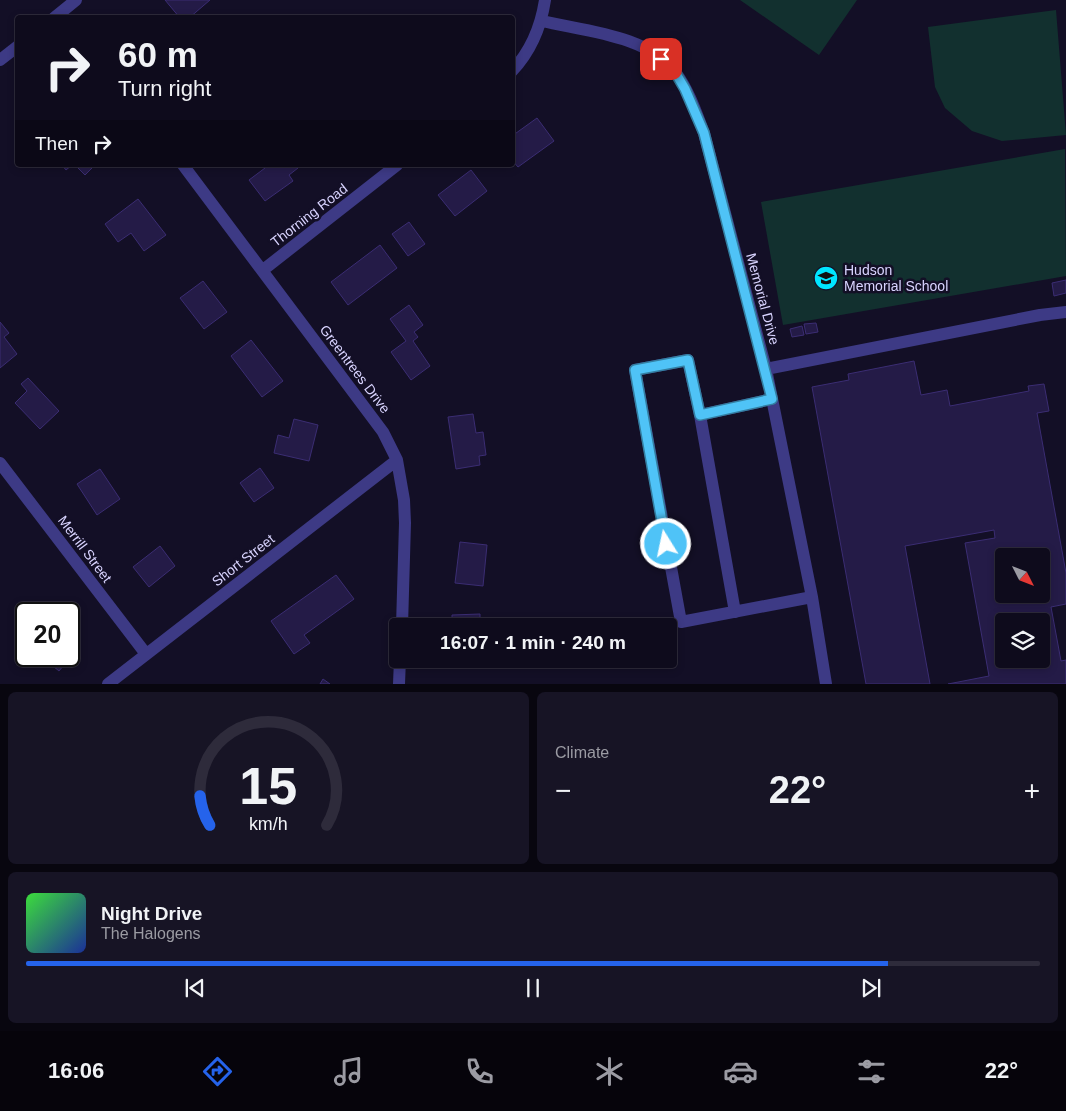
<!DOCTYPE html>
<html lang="en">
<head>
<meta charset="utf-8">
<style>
  body { margin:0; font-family:Helvetica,sans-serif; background:#171425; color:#f1f3f6; height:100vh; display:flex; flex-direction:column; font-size:19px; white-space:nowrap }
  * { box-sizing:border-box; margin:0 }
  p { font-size:16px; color:#9b9ba3 }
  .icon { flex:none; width:28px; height:28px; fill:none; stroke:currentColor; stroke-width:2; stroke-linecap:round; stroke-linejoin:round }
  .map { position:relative; height:684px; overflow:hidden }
  .drawer { display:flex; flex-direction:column; gap:8px; padding:8px; background:#08060f; flex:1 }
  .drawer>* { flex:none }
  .banner { position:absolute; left:15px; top:15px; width:500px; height:152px; border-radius:5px; box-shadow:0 2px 8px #0003,0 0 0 1px #2e2b3b; background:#0e0b1c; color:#f1f3f6; overflow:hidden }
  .needle { width:32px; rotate:132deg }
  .buttons { position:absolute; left:995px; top:548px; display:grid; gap:10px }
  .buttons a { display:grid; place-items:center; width:55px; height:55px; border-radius:5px; background:#0e0b1c; box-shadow:0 2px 8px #0003,0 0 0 1px #2e2b3b; font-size:25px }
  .speed { position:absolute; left:15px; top:602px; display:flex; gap:10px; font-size:25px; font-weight:700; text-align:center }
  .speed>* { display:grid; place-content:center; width:65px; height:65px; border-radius:50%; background:#0e0b1c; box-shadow:0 2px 8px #0003,0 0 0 1px #2e2b3b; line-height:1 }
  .speed .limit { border:2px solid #111; border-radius:8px; background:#fff; color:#111 }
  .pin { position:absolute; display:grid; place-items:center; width:42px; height:42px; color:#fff; margin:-21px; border-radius:10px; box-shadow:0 2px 8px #0006 }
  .me { position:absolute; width:55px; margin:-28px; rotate:350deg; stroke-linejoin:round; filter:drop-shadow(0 0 4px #0008) }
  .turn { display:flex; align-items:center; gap:18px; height:105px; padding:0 20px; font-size:22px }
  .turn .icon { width:65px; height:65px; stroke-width:2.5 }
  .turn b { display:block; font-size:35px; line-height:42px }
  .then { display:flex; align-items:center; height:48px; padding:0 20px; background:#0003; gap:10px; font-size:19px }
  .big { font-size:38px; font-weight:700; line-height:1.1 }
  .drawer .tile { flex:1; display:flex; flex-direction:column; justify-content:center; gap:8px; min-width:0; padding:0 18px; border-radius:8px; background:#171425 }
  .drawer .dial { align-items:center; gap:0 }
  .dial svg { height:130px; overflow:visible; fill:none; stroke:#2e2b3b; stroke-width:7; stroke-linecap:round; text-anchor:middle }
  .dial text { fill:#f1f3f6; stroke:none }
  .song { display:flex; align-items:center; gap:15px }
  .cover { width:60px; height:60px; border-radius:8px; background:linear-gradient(135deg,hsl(120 70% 55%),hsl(230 70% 35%)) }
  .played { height:5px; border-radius:2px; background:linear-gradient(90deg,#2563eb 85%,#2e2b3b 85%) }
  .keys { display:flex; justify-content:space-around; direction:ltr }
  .heat { display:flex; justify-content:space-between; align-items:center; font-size:28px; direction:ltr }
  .drawer .tiles { flex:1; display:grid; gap:8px; grid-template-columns:1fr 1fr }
  .tile:last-child { grid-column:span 2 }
  .trip { position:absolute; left:389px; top:618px; width:288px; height:50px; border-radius:5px; background:#0e0b1c; box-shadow:0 2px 8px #0003,0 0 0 1px #2e2b3b; font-weight:700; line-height:50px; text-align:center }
  .tabs { display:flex; height:80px; justify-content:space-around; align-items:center; background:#06040b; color:#9b9ba3 }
  .tabs .icon { width:35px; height:35px }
  .tabs .active { color:#2563eb }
  .tabs b { font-size:22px; color:#f1f3f6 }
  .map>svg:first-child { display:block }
  .green { fill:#12302f }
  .building { fill:#241b47; stroke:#3b2d73; fill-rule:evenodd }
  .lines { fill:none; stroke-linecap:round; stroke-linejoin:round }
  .minor { stroke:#3d3a85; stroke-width:12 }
  .route-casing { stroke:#337fa1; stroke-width:12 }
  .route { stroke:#4fc3f7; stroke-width:9 }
  .labels { text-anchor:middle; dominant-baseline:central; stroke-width:5; stroke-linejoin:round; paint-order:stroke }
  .street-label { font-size:14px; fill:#d9d4ff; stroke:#130f26 }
  .poi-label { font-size:14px; fill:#d9d4ff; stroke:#130f26; text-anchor:start }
</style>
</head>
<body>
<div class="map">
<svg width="1066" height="684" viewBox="0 0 1066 684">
  <rect width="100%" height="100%" fill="#130f26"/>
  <path class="green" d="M740 0H857L819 55Z
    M1056 10 1066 135 1002 141 972 131 945 108 935 87 928 27Z
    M1065 149 1066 276 783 325 761 202Z"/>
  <path class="building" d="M165 0H210L189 18H180Z
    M537 118 554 141 518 167 512 160V136Z
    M62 165H72L66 170Z
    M75 165H95L85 175Z
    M262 165H296L298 168 289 175 293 181 265 201 249 180 265 168Z
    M471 170 487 191 455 216 438 195Z
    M138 199 166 235 144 251 131 233 118 242 105 224Z
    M409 222 425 244 408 256 392 234Z
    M380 245 397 268 348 305 331 282Z
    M1066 280V293L1054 296 1052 283Z
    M203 281 227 312 204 329 180 298Z
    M409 305 423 325 414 332 418 337 413 341 430 366 411 380 391 352 406 341 390 319Z
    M0 322 9 333 4 337 17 354 0 368Z
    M816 323 818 332 806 334 804 324Z
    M802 326 804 335 792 337 790 329Z
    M251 340 283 381 262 397 231 356Z
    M914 361 921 395 947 390 950 406 1029 391 1028 386 1044 384 1049 411 1037 413 1066 573V604L1051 607 1061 661 1066 660V684H948L989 676 965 543 995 538 994 530 905 546 930 684H866L812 387 849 380 848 374ZM1004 556H1041V594H1004ZM1004 621H1041V659H1004Z
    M28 378 59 411 40 429 15 403 27 391 21 384Z
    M473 414 476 433 483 432 486 455 479 456 480 465 456 469 448 417Z
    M294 419 318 425 309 461 274 453 278 435 289 438Z
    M260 468 274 488 254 502 240 483Z
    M100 469 120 499 97 515 77 484Z
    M460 542 487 545 483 586 455 583Z
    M160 546 175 566 149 587 133 567Z
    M336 575 354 599 304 635 310 643 294 654 271 621Z
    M480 614V626H452V615Z
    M69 644 76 650 59 671 41 656H69Z
    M323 679 330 684H320Z"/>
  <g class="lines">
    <path class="minor" d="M54 18 76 0
      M542 21C584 31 648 35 676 73 689 91 696 112 704 133L766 369 812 597 826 684
      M0 60 18 46
      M512 71C531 51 541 26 545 0
      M183 165 383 432 397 460 404 500 405 523 402 626
      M263 270 397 165
      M766 369 1040 315 1066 312
      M772 399 700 415 688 360 635 370 681 622 812 597
      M700 415 735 612
      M0 463 146 654
      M108 684 397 460
      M399 684 400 659"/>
  </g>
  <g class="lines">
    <g class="route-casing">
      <path id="route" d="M661 59 675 72 685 89 704 133 772 399 700 415 688 360 635 370 666 544"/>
    </g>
    <use href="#route" class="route"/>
  </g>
  <defs>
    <g id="school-disc" transform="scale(1.25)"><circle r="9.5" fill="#00e5ff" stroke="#130f26"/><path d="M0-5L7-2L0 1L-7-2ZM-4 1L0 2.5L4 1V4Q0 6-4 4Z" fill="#111"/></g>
  </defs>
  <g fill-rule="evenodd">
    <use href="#school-disc" x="826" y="278"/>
  </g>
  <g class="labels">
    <g class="street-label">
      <text transform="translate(309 215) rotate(-38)">Thorning Road</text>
      <text transform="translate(763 299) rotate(75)">Memorial Drive</text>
      <text transform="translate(355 369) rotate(53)">Greentrees Drive</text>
      <text transform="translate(85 549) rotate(53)">Merrill Street</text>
      <text transform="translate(243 560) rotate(-38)">Short Street</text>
    </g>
    <g class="poi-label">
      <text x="844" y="270">Hudson<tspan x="844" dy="16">Memorial School</tspan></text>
    </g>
  </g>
</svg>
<div class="buttons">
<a><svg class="needle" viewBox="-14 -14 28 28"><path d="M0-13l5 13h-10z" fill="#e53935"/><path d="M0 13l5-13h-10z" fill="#9b9ba3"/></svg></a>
<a><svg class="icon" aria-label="layers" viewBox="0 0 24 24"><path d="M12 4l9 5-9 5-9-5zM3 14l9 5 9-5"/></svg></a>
</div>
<div class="speed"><div class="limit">20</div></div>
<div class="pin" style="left:661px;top:59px;background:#d93025"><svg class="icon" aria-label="arrive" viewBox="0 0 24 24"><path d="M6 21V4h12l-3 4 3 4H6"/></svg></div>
<svg class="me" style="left:666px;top:544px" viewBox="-20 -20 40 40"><circle r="17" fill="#4fc3f7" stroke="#fff" stroke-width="3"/><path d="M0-11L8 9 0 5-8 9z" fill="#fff"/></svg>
<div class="trip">16:07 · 1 min · 240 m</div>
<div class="banner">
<div class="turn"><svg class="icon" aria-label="right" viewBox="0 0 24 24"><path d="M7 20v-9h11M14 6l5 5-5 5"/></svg><div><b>60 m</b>Turn right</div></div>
<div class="then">Then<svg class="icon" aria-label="right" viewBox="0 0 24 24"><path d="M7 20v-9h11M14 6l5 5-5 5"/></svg></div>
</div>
</div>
<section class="drawer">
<div class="tiles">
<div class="tile dial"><svg viewBox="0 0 100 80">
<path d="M14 69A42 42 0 1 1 86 69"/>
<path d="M14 69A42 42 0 0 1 8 51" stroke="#2563eb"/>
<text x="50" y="56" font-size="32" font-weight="700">15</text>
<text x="50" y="72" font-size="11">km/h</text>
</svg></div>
<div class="tile"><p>Climate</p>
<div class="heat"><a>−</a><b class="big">22°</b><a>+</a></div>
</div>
<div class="tile">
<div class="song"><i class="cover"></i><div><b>Night Drive</b><p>The Halogens</p></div></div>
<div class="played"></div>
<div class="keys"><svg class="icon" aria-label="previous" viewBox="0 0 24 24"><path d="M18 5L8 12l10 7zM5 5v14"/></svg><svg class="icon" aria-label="pause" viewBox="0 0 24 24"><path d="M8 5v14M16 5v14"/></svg><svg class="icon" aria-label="next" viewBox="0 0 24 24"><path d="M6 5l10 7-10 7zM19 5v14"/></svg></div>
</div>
</div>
</section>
<nav class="tabs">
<b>16:06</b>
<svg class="icon active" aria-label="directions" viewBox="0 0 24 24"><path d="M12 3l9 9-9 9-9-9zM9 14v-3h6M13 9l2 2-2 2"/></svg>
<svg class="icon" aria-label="music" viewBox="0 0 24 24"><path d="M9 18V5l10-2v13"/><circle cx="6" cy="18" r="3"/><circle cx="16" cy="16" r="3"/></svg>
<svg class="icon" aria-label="phone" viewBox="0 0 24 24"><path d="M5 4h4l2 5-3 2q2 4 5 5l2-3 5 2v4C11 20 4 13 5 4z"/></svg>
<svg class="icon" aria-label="climate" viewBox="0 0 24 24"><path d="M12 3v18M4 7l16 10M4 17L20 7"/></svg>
<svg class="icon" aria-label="car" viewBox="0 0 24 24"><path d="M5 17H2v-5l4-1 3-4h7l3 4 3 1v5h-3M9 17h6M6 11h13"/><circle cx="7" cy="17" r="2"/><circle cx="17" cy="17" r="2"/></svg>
<svg class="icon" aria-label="filters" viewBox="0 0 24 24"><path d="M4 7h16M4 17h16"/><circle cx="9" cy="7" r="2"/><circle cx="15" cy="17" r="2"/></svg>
<b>22°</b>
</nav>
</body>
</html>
